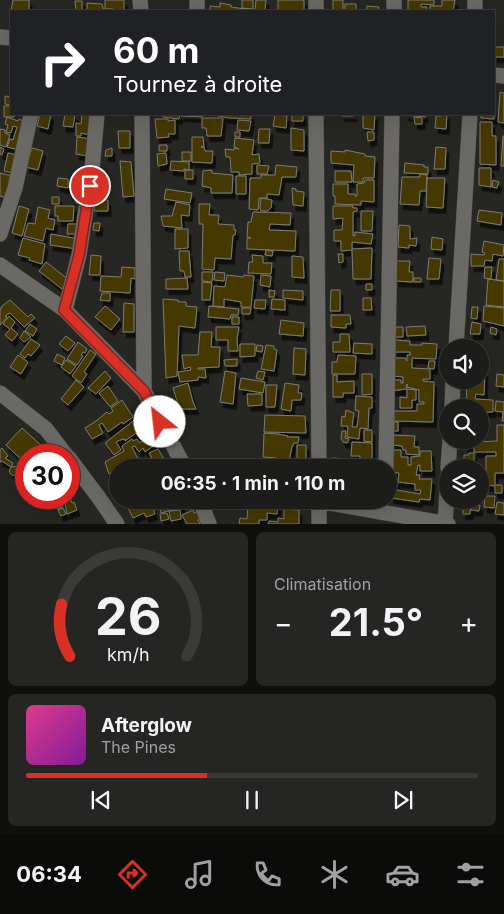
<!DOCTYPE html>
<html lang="fr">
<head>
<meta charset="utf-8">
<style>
  body { margin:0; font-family:Inter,sans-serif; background:#252523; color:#f1f3f6; height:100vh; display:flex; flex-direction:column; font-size:19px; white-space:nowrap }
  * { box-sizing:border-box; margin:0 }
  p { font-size:16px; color:#a0a1a2 }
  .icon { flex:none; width:28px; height:28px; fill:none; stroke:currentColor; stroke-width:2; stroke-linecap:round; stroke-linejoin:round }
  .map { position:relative; height:524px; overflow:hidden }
  .sheet { display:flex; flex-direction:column; gap:8px; padding:8px; background:#0f0f0e; flex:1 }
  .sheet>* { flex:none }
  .hud { position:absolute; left:10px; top:10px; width:485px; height:105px; border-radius:0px; box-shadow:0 5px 20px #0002,0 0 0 1px #3a3a39; background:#202124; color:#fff; overflow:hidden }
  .fabs { position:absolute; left:439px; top:339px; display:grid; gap:10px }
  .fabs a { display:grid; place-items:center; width:50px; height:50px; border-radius:50%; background:#1c1c1a; box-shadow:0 5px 20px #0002,0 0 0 1px #3a3a39; font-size:25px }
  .speed { position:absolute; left:15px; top:444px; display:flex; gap:10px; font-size:25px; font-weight:700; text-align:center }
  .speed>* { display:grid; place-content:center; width:65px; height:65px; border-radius:50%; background:#1c1c1a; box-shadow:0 5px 20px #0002,0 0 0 1px #3a3a39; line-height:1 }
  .speed .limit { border:8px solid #d22; background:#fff; color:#111 }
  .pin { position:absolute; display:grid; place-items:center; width:42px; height:42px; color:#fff; margin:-21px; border:2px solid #fff; border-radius:50%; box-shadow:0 1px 5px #0007 }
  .me { position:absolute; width:55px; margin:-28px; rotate:331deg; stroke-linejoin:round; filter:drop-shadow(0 0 4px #0008) }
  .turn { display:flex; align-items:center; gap:18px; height:105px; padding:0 20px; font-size:22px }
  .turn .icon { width:65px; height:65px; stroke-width:2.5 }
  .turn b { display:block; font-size:35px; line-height:42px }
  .big { font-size:38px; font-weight:700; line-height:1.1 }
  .sheet .card { flex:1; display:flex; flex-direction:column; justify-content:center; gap:8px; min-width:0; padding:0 18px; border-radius:8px; background:#252523 }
  .sheet .dial { align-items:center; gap:0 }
  .dial svg { height:130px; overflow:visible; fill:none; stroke:#3a3a39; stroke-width:7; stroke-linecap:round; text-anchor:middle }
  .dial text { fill:#f1f3f6; stroke:none }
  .song { display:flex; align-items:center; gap:15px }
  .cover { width:60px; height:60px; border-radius:8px; background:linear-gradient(135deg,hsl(330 70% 55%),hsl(290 70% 35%)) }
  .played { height:5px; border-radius:2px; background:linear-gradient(90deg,#d93025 40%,#3a3a39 40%) }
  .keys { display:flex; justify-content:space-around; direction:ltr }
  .heat { display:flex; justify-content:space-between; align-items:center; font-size:28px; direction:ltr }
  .sheet .tiles { flex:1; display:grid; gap:8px; grid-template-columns:1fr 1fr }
  .card:last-child { grid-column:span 2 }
  .trip { position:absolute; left:109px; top:459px; width:288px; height:50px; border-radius:25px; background:#1c1c1a; box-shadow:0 5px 20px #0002,0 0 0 1px #3a3a39; font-weight:700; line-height:50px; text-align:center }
  .dock { display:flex; height:80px; justify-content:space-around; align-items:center; background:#0b0b0a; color:#a0a1a2 }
  .dock .icon { width:35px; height:35px }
  .dock .current { color:#d93025 }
  .dock b { font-size:22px; color:#f1f3f6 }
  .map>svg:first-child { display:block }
  .building { fill:#443900; stroke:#7c7c77; filter:url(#shadow) }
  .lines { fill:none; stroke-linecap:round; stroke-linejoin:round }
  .minor-casing { stroke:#43433f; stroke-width:16 }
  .minor { stroke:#6a6965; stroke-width:15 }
  .route-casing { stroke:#8d1f18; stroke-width:12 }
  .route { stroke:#d93025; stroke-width:9 }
</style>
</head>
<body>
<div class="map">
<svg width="504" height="524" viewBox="0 0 504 524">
  <defs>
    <filter id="shadow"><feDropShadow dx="3" dy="5.5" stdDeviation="0" flood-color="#0009"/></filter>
  </defs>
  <rect width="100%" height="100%" fill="#262622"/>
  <path class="building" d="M13 0H29V11H11Z
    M105 0H124V10L120 11H125H106H113V9H105Z
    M242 0H253V9L242 8Z
    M256 0H266L265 11H255Z
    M278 0H304V11H278Z
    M333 0H343V11H333Z
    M408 0H434V5L421 4V7H427V11H408Z
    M442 0H455L453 11H430V6H442Z
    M75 1H82V10L76 11Z
    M87 3 102 4 104 11H87Z
    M220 3 231 5V7L253 10V11H210V6L220 7Z
    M345 4H356V11H345Z
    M367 6 379 7 378 11H367Z
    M495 47H504V57H494Z
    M500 92 504 93V123L498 122Z
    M5 96 11 97V105L5 104Z
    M4 106H11V114H14V117H4Z
    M494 109V119L481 118V114H494Z
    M40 114H51L48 129 37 126Z
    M65 114 75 115 73 127 63 126Z
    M82 114 92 116 90 135 81 133V136H76V123L81 124Z
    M163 114H180L179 119 163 117Z
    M181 114H202V117L181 116Z
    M209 114H251V119L229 118Z
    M292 114H303V121H292Z
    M341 114H354V116H342Z
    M363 114H375L374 130 363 128Z
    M405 114H425V117L405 115Z
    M441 114H447L446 129 435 128 436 116H441Z
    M275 115 287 116 286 128 273 126Z
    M7 117 18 121 19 119 23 121 19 150 7 147 10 139 13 140 17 127 13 126 11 133 6 132 8 125 5 124Z
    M414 117 422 118V124H415Z
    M202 118H223L221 136H207L206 128H202Z
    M155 119H168V121L175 120V134H168L169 137 157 138Z
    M238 120 251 121 249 131 237 130Z
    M480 122H492V136H496V165L480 164Z
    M291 128 304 130V151L291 150Z
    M0 129 5 130V133L10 135 6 147 0 145Z
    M259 129H270L269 143H258Z
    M118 131H130V148H119Z
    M235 132H240V137H235Z
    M367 132H374V140L368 141Z
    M503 136H504V166H501Z
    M77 137 91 139 88 156 76 154Z
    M192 137H203L204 147H201H204L205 151H213L212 163 192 162Z
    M235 138 254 140 252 155 259 154 260 163 252 164V174L239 175V172H231L230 157H226L225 149 234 150V148L239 149 234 147Z
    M159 145H167V151H159Z
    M0 147 4 149 2 155 0 154Z
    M436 147 446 148 445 169H434Z
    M32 148 43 151 38 170 26 167Z
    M112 148V156H105L106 150Z
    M345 150 365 154V156L375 157 374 178H363V182H353L354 165 331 163V151L345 152Z
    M182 152H191V161H182Z
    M8 153 17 155 12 173 4 171Z
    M166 153 167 164 158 166 157 154Z
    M120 161 131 162 134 196 123 197Z
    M171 161 189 162V170L184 169V171L170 170Z
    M405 163 424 165V167H428V174L404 173Z
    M257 165 269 166 267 174H257Z
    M276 165 297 167 296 177H282L279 195 267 194V198H259L258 210 249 209 250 178H261V175H275Z
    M479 168H491V187L479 185Z
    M185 170H193V179H185Z
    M212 170V173L233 175 232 193H211V188L202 186 203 171Z
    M335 171H351L352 182H335Z
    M0 173 13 176 7 198 0 196Z
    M420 174 427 175 426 191H420L419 205 400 204 402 177H420Z
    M236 176H246V194H236Z
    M58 178 68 179V188L57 186Z
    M427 178H445L443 208 426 207Z
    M365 180H374V202L361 201V205L335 204V196H333V184H348V194H355V196H357V184L364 183Z
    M493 180 499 182 497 188 492 187Z
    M292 188 296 189V191L304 192 303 206 293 205Z
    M166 189 192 193 190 203 164 199Z
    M76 192H82L81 203H76Z
    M52 197H59V204H52Z
    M261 198 272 200 271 208 267 211H261L260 208Z
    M95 199 108 200V211H94Z
    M176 202 190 205 189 216 181 215 182 228 163 226 161 216H172Z
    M199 204H210L209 215H219L218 224 234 225V230H236L235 235H233L231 259 215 258 214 270 202 269 203 224H199Z
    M19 206 29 209 22 236 12 233Z
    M55 206H74L73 221H58V216H55Z
    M333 206H353V208H357V211L353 212V236H355V232L373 234 371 244 352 242V249L372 248 371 279H353L352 250 341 251V241H334V230H342L343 218 333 219Z
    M38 207 50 210 48 218 55 220 53 230 46 228 43 241 24 236 28 223 35 224Z
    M479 210 502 213 501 225 477 221Z
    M361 211H373L372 231H361Z
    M253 212 291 213 290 225 270 224 269 230 296 231 295 251 247 249V238H251L247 237 248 222H251Z
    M94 223H100L99 231 93 230Z
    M68 224H80V234H67Z
    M399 225 410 226V239L417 238 416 246 409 245V248L398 247Z
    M175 229H188V248L175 249Z
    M51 234 79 239 77 249 50 245Z
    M432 237 443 239 442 250 431 249Z
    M23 238 45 244 42 264 29 260 30 258 18 255Z
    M484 241 504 245 503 256 493 254 492 261 485 260 484 266H471V254L484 255 485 253 482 252Z
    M266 250 273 251 272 256 265 255Z
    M179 251H189L191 277H185L184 271H180Z
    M338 254H343V262L339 263Z
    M91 255 101 256 100 275H89Z
    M252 255 263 256V263H272L271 274 248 273 249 262H253Z
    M292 256 303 257 304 278 292 277Z
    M429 258 441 259 439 279H427Z
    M499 259H504V281L496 280Z
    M396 261H410L409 272H413V282L396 281Z
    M46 262 69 280 62 289 39 271Z
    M122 267 135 268V279L131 278 130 293 100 291 101 276 121 277Z
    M485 267H492L491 279 484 278Z
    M202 272H213L212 282 202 281Z
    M215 272 225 273 224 281 214 280Z
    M227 275 243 277 244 275 254 276 251 307H241V302L224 299V307L213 306 214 286 225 287Z
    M261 275 271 276 270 287 260 285Z
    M187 278 188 289H166V279Z
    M414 278H421V282H414Z
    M488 279 504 281V307L486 305Z
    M202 282 212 283 210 300H202Z
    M366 284H372V290H366Z
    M269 290 275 291 274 297H269Z
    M283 290 303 291V300L283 298Z
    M331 290H340V311H330Z
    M102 293H110V301L100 300Z
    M363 298H371L372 310H363Z
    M163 299 178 300V302H186V306L197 307 195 328 179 326 177 376 166 378Z
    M272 299 285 300V310L271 309Z
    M10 300 28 317 31 314 35 318 24 327 10 313 5 316 7 317 0 325V310L2 306Z
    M255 300H266L265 309 254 308Z
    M124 303 134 304V332H123Z
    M105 306 120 319 111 330 95 317Z
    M209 306 239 309 238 315H231L230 319 208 317Z
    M484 306 504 308V326L483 321Z
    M472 307H478L477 319 471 318Z
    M242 308H251L250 314H242Z
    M331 315H350L351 324H346V328L331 327Z
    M9 316 15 322 11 328 18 334 12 341 5 335 10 329 3 324Z
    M232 317H239V324H232Z
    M281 320 304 323 303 336 279 334Z
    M472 322 481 324 480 334H470Z
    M30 324 37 329 33 336 25 331Z
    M425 326 426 335 407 336 406 327Z
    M216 327H239L237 339 238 351H228V340H216Z
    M396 327H403V337H395Z
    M491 327 497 329 496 335 490 333Z
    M24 331 31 337 24 342 20 338Z
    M200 332H212L211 347H220L219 367 198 368V369H205L206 378 198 377V380L180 382 178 372 191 370 190 367 184 369 182 355H198Z
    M340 334H349L350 352H333V342H340Z
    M66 336 75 343 68 351 59 344Z
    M31 339 40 345 31 356 28 354 25 358 20 354Z
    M395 340 410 341V345H422V343L437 344 436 359 412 358V368L430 369V379H423V381L434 382 433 422 392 421V411H417V404H424V402H419V390L407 387V384L406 389 391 391V380H401V383H403V377L393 376V358H405L407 361V355H410V352H394Z
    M78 342 87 349 85 353 83 352 81 355 83 356 77 365 67 359Z
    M354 343 372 344V354L353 353Z
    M240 344H255V356L240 357Z
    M257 345 263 346 262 352 256 351Z
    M266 345 274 346V349L277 350 274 371 261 369Z
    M294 348 306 349 305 375 293 374Z
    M90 350 96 354 84 372 87 374 81 383 72 376Z
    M57 354 65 358 62 365 54 361Z
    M18 355 28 362 21 374 10 367Z
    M338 355 356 356 355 374H332V362H337Z
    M237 359V366H225L224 360Z
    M66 360 76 366 70 374 61 367Z
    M429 361H435L434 369 428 368Z
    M105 371 111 378 96 394 88 388Z
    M225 371 236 373 233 404 220 402Z
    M258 371 265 372 263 380 256 378Z
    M480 371H485L484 395 476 394 475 399 493 400V412H480V408H466L467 380H480Z
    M362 374H372V394L362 395Z
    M497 374 504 375V387L496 386Z
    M333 375H337V382L354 381V393H343V397H333Z
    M241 378 265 382 263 393 239 389Z
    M76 380 84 387 68 405 61 399Z
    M188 383 193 402 196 409H182L179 407 173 388Z
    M285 383 299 385 298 393H302L301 400H292L291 411 281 409Z
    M266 385H277L275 407H266Z
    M108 386 118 401 110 407 99 393Z
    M407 389 416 390V400H412V408H400V397L407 398Z
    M247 394H262V405L248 406Z
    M356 396 372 397V408H369L368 429 360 428 359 439 347 437 348 426H341L342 416 345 417 346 410 354 413 352 427H357L359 411 355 410Z
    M122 400 133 417 123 424 122 422 108 432 102 423 99 425 103 433 92 439 85 428 96 421 107 412 109 414 113 411 111 408Z
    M496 401 504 402V421H502L503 412 495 411Z
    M265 415 305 416 306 433 264 432Z
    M137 418 149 434 141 440 136 433 125 441V439L120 440 116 442 121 450 114 455 105 443Z
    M392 422H398V431H392Z
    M497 425H504V473H495V485H502V493H495V486L486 485V456H496V452H474V442L497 441Z
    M22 428 44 448 37 455H26V464L6 445Z
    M364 430H372V442L364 441Z
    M342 431H346L345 438 349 439 347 443 343 442 341 438Z
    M264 433 278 434 288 436 287 437H299L298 443H294L293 446H292L288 468 264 467V460H276V458L263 457Z
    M393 435 415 436 414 447H419V455L406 454V450H403L402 446 392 445Z
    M151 437 156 444 145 452 143 448 139 452 135 446 132 447 138 459 121 468H118V469L109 474 105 462 124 451 122 446 132 439 133 441 137 439 139 443Z
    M465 441H472V447H465Z
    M352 442 372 443V461H360V456H351Z
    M297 445H306V468H297Z
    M2 448 8 456 5 458 13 463 11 467 2 461 0 462V450Z
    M158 449 164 459 155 464 149 453Z
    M392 450H401V457H408V465H411V457L420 456V451H431L432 471H420V465H418L416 475H420L419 479H432L430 500 420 499 419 502 391 498V489L420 494 421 490H415V484L398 482 399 473 392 472Z
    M469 453H474V468H464V455H469Z
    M333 458 346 459V462H355V468H333Z
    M150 460 153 468H132Z
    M251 460 262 461 261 468H249Z
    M9.5 471a4.5 4.5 0 1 1 9 0a4.5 4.5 0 1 1-9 0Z
    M391 479H397V487L391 486Z
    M69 496 72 503 74 502 77 510 67 514 65 502 63 503 62 500 63 498H69Z
    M485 496H495L494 508 484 507Z
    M59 499 63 507 57 509 53 501Z
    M124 500H138L143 510 152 506 155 514 146 517 144 513 133 518Z
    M158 500H180L182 507 161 513Z
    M463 500 471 501 470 514H463Z
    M256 501 278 504 277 514 267 513V520H259V524H239L240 518 247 519 248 504 256 505Z
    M497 502 504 503V515L495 514Z
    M472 504 480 505 479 511 471 510Z
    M63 508 66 514 61 516 58 510Z
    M284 509 299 510V524H268L269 521 278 522V518L284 519Z
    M180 510 181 519 171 521 169 511Z
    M193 510 194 513 201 510 204 517 198 520 200 524H187L182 515Z
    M167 513 169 519 161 521 160 514Z"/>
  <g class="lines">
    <g class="minor-casing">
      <path id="minor" d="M140 0 141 11
        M316 0V11
        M197 11V0
        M394 11V0
        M475 11V0
        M0 37 11 38
        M494 75 504 76
        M142 114 144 391
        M316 114 319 468
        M0 234 15 188 31 114
        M0 265 65 310 144 391 185 468
        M65 310 79 255 92 169 97 114
        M456 348 470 114
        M0 393 46 429 66 455
        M452 408 453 380
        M69 458 99 498 117 524
        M386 468 392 114
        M448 468 450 440
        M200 500 209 524
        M313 500 448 524
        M319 524V500
        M445 524 448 476"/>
    </g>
    <use href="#minor" class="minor"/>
  </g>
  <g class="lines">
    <g class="route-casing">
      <path id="route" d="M90 186 79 255 64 310 144 391 160 422"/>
    </g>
    <use href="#route" class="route"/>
  </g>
</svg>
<div class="fabs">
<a><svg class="icon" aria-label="sound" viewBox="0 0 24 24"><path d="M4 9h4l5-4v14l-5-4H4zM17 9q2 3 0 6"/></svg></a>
<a><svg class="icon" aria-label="search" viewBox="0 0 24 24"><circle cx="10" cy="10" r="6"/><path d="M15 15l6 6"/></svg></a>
<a><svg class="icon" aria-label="layers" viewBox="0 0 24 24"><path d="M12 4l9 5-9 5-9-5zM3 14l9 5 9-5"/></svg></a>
</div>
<div class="speed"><div class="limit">30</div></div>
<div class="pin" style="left:90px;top:186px;background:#d93025"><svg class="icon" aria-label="arrive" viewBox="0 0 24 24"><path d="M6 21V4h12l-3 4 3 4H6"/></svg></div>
<svg class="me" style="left:160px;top:422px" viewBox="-20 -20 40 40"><circle r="19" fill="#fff"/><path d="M0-13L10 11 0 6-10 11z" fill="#d93025"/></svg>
<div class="trip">06:35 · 1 min · 110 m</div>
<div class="hud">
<div class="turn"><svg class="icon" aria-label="right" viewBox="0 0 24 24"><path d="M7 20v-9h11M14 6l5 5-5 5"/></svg><div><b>60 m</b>Tournez à droite</div></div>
</div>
</div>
<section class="sheet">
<div class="tiles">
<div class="card dial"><svg viewBox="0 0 100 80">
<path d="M14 69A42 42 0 1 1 86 69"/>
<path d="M14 69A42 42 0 0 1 9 37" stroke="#d93025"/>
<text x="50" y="56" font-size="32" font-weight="700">26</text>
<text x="50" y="72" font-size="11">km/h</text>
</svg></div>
<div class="card"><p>Climatisation</p>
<div class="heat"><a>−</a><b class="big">21.5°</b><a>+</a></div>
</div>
<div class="card">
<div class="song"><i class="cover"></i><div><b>Afterglow</b><p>The Pines</p></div></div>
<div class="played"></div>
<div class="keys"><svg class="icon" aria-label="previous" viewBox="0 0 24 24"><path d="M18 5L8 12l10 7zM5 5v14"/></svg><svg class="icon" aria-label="pause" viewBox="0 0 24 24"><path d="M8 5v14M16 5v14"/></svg><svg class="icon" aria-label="next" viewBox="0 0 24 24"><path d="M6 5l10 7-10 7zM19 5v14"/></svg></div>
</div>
</div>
</section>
<nav class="dock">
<b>06:34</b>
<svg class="icon current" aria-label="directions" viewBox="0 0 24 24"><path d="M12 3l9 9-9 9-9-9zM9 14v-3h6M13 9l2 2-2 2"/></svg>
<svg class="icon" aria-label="music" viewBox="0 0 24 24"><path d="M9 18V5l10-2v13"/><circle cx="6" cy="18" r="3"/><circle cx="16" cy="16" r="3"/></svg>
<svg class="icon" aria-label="phone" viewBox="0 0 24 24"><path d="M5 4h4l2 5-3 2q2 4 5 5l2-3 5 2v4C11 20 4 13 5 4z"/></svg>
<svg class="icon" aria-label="climate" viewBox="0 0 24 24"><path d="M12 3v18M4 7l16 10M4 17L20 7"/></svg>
<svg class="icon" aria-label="car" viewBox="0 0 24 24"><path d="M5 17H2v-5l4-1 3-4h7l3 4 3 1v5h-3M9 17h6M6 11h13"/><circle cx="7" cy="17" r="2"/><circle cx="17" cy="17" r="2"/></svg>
<svg class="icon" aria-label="filters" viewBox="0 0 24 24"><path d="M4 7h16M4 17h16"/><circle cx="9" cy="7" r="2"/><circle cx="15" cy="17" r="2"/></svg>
</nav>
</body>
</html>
